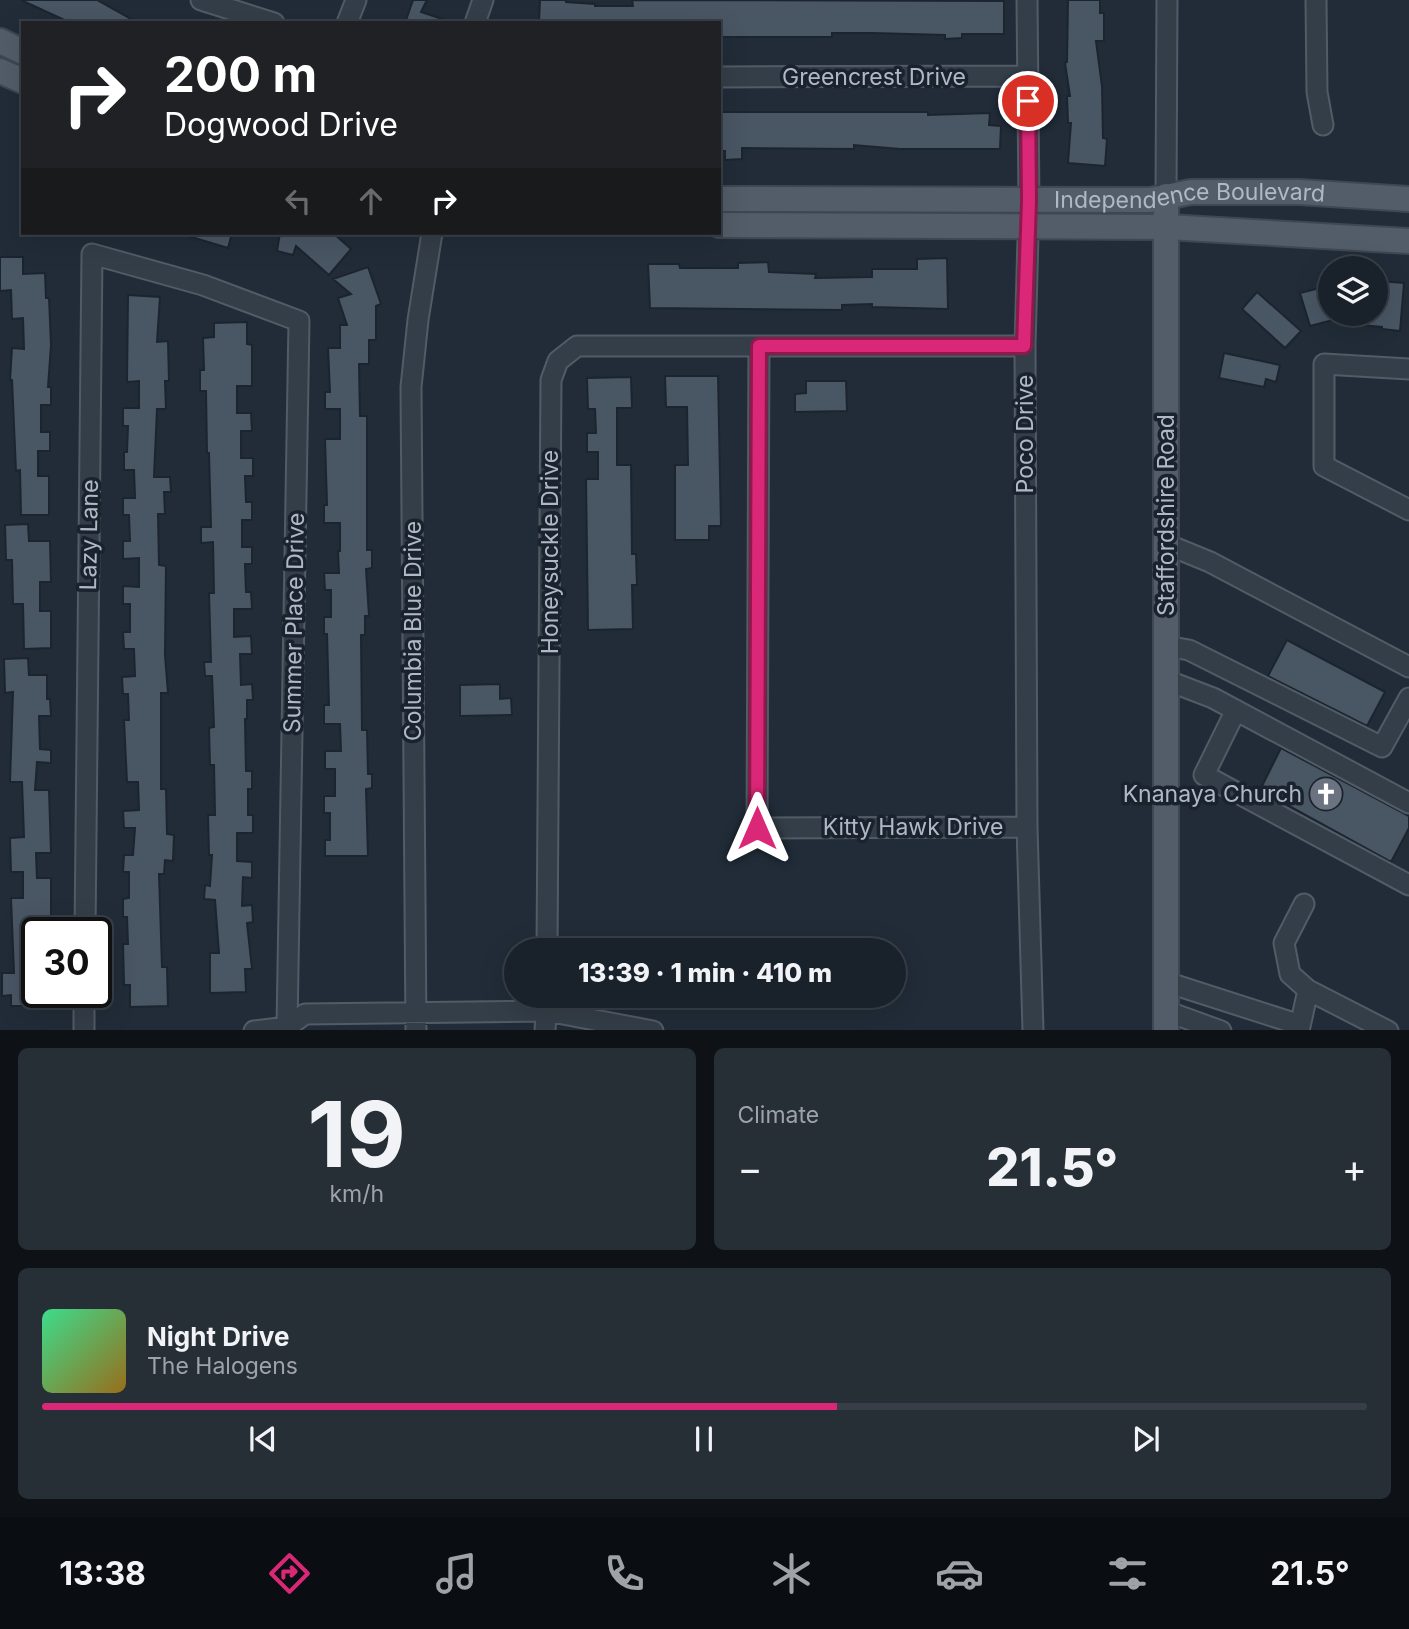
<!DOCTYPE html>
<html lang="en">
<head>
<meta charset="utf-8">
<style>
  body { margin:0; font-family:Inter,sans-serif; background:#262e36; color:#f1f3f6; height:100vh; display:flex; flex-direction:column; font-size:26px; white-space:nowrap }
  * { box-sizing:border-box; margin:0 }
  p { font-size:23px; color:#9fa3a8 }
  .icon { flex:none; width:38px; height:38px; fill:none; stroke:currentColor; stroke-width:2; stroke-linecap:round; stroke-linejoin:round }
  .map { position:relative; height:1030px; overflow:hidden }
  .drawer { display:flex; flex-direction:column; gap:18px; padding:18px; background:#0e1217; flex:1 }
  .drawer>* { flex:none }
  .banner { position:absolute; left:21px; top:21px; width:700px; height:214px; border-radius:0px; box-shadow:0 7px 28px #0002,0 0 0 2px #373e47; background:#202124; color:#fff; overflow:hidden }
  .buttons { position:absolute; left:1318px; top:256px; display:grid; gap:14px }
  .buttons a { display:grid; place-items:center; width:70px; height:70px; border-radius:50%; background:#19212a; box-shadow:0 7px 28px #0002,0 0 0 2px #373e47; font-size:35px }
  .speed { position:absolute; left:21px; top:917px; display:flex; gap:14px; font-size:35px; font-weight:700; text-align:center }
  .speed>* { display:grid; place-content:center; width:91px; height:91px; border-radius:50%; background:#19212a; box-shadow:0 7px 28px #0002,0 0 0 2px #373e47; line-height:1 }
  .speed .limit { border:4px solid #111; border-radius:10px; background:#fff; color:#111 }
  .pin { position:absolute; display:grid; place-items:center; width:60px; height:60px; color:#fff; margin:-30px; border:4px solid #fff; border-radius:50%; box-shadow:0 2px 7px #0007 }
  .me { position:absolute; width:77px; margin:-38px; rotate:0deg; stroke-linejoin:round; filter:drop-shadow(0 0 5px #0008) }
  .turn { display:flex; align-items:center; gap:24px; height:147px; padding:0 28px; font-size:32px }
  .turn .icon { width:91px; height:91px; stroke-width:2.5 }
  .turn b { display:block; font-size:49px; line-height:60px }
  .lanes { display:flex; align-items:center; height:66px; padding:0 28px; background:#0003; justify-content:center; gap:35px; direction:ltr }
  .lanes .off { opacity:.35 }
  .big { font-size:52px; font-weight:800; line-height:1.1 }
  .drawer .tile { flex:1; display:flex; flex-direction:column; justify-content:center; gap:10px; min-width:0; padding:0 24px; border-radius:10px; background:#262e36 }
  .drawer .dial { align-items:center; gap:0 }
  .dial b { font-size:91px; line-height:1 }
  .song { display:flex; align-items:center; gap:21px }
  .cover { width:84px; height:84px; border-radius:10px; background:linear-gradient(135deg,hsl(150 70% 55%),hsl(40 70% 35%)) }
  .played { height:7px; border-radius:4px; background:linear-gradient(90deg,#db2777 60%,#373e47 60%) }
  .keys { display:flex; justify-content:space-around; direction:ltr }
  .heat { display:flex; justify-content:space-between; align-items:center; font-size:38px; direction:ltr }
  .drawer .tiles { flex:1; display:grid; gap:18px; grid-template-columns:1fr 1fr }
  .tile:last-child { grid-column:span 2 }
  .trip { position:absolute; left:504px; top:938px; width:402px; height:70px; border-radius:35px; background:#19212a; box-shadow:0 7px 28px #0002,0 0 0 2px #373e47; font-weight:800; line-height:70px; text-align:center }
  .dock { display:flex; height:112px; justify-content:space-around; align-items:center; background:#0a0d11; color:#9fa3a8 }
  .dock .icon { width:49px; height:49px }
  .dock .on { color:#db2777 }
  .dock b { font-size:32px; color:#f1f3f6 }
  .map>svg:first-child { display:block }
  .building { fill:#495664; stroke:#1c252f; stroke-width:2 }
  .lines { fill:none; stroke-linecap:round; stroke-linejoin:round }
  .minor-casing { stroke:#525b66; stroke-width:23 }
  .major-casing { stroke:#3e4752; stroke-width:28 }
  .minor { stroke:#343e48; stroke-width:19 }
  .major { stroke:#525d69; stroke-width:24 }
  .route-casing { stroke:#8e194d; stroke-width:18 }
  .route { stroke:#db2777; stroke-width:12 }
  .labels { text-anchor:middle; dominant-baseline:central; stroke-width:7; stroke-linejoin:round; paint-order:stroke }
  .street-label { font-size:23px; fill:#afb8c5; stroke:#1a232d }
  .poi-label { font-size:23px; fill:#afb8c5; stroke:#1a232d; text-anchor:end }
</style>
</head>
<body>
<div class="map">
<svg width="1409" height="1031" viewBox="0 0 1409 1031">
  <rect width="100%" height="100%" fill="#212c38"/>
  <path class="building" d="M21 0H97L138 23H71Z
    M413 0H427L421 12 445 20V23H405Z
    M540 0H566V2L595 4V6H633L632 0 1004 1V34H962V38L945 39V35L873 33H832V37H719V23L539 22Z
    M1068 0H1100V13H1104V41H1096L1102 86 1103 138 1107 139 1105 166 1068 163 1071 123H1068L1067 96H1070L1065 63 1067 62Z
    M719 112H928V115L990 113 989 125 1001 126 1000 149H900L854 145V149L742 148V159L725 160V151H719Z
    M189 233H232L228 248 188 236Z
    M280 233H333L351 249 329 275 296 246 293 255 277 251Z
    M0 257H23V274L45 273 46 298H49L51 345 48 387H51V405H41V432H50V451H38V476H49V515H21L20 470 16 471 12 380H10L12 348 24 349 23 318 12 319 11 290 0 291Z
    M947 258 948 309 872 307V304L842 305V310L650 308 648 264H679L680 268H738V263L768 262 769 272 816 274 815 278 872 277V269H917V259Z
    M368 267 381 304 376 306V340H369V364H359L360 416H367V550H372V568L366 569 369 616H365V635H361L362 730H367L368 774H372V788L366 789 368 856H325V840H330V813H324V796H335V769H325V751H341L340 724H324V705H329L327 634H324V617H331V590H325L324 573H339L338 551H340V523H324V505H327L325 439H340V409H325V392H330L328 348H340V325H347L338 298 351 294 333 279Z
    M1379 281 1404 283 1400 331 1382 329V327L1338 323 1339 313H1377Z
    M1324 287 1333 320 1310 326 1300 293Z
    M1257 292 1301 331 1285 348 1242 309Z
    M128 295 160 297 157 342 168 341 169 381H165L166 409H157L154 477H170L171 492H164L165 514H158L159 565 166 566 165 655 168 693H161V789H166L167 834 174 835 173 861 165 860 164 874H159L162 967H167L168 1006 130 1007V985H124L123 944H128L127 917H123V899L129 898V872H123L124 855H133L135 828H124L123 811 139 810 138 782H127L124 720H129L128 694H123L122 677 135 676 134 649H124L123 632H130V604H123V586L139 587V558L123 559V541H130L129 515H123V498H135L134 470H124V452H127L128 426H123V408H139V381L127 382Z
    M247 322V344L252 345V386H237V413H251L252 431H241V458H253V476H245L246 502H252V520H242V547H252V564H245L246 592H251L252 609H234V637L251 636 252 654H240L241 685 252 684 253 700H247V719H245L246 771H252V789H248V815H253V833H237V861L252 862V878L243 877 242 906 252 905 253 922 247 923 252 969H245L246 992 210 993V953H219L215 900 204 899 205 885 210 886 212 855H209L208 815H215L214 765H210L209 728 214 727 212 676H205L204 662H211L209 593H214L213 542 201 543V527H211L209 453H207L206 391H200V370H204L203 338 214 337V323Z
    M1224 353 1280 365 1276 382 1266 379 1264 387 1219 378Z
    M665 376H718L721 526H709V540H675V465H688L687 407H666Z
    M631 377 632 408H617V465H631L632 554H636L637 585H632L633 629 588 630 586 479H598V452H587V433H596L595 409H588L587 378Z
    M806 381H846L847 411 795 412V394L806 393Z
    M28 524 29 541H50L51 582H40V611H51V648L24 649 23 604H13L12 560H6L5 525Z
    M1287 640 1385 692 1367 726 1268 676Z
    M28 658 29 675H47V699H50L51 716H39L40 749 51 750V763L37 762 35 790H49L51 853H36L37 878H51V933H37L36 1006H11V995L2 996V973H14L11 898H23V872H11L10 838 24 837 22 782H10L13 692 5 693 4 659Z
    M500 684V699L511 698 512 715 460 716V685Z
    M1281 748 1409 816V828L1391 862 1260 790Z"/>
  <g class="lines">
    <g class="minor-casing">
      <path id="minor" d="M201 0 274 23
        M1027 0 1029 201 1025 346 1027 827 1033 1031
        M1316 0 1317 92 1323 125
        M347 23 356 0
        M475 23 483 0
        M719 77 1028 76
        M1166 196 1167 0
        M759 346 757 828 1027 827
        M1409 369 1324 364V466L1409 510
        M1166 544 1210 562 1409 667
        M1166 646 1189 650 1382 747 1409 698
        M1166 680 1213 698 1409 803
        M1236 710 1204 775 1409 885
        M1304 904 1284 943 1290 974 1308 990 1388 1031
        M85 933 92 254 203 285 299 321 287 1027
        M547 950 551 380 558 361 577 346H1025
        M1166 982 1300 1025
        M1166 1011 1221 1031
        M84 1031V992
        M254 1031 287 1027 305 1014 547 1011 653 1031
        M416 1031 411 387 418 320 432 233
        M545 1031 547 996
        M1299 1031 1308 990"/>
    </g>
    <g class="major-casing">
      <g id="major">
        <path d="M0 41 23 52"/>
        <path d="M0 71 23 81"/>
        <path id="s1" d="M719 199 1150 200 1191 192H1299L1409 199"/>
        <path d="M719 225 1167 227 1409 241"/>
        <path d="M1166 1031V196"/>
      </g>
    </g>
    <use href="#minor" class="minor"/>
    <use href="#major" class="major"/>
  </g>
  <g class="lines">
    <g class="route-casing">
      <path id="route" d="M757 828 759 346H1024L1029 201 1028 101"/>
    </g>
    <use href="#route" class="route"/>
  </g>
  <defs>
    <g id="church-disc" transform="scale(1.75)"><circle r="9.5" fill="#6b7280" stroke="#1a232d"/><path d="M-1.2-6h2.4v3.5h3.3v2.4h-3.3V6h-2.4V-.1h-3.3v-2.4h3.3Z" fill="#fff"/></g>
  </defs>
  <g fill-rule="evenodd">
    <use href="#church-disc" x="1326" y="794"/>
  </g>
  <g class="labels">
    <g class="street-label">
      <text x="874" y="77">Greencrest Drive</text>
      <text stroke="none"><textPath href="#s1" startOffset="471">Independence Boulevard</textPath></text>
      <text transform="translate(1025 434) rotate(-90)">Poco Drive</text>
      <text transform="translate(1166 515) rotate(-90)">Staffordshire Road</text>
      <text transform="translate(89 535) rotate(-89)">Lazy Lane</text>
      <text transform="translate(550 552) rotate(-90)">Honeysuckle Drive</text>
      <text transform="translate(294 623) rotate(-89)">Summer Place Drive</text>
      <text transform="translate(413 631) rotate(-90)">Columbia Blue Drive</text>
      <text x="913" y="827">Kitty Hawk Drive</text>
    </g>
    <g class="poi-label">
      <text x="1302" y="794">Knanaya Church</text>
    </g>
  </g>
</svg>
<div class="buttons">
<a><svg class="icon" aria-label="layers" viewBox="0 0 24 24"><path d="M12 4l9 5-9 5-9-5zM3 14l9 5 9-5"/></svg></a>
</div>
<div class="speed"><div class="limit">30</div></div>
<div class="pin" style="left:1028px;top:101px;background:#d93025"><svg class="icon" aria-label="arrive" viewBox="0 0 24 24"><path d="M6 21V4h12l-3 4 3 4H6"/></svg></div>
<svg class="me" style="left:757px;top:828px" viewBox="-20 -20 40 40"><path d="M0-17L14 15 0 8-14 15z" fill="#db2777" stroke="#fff" stroke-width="4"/></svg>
<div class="trip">13:39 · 1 min · 410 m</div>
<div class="banner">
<div class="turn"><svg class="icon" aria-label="right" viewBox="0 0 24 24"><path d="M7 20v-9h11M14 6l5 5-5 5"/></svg><div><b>200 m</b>Dogwood Drive</div></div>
<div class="lanes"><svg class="icon off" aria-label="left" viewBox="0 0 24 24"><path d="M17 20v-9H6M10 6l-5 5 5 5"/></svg><svg class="icon off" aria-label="ahead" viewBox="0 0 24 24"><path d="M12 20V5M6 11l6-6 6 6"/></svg><svg class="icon" aria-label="right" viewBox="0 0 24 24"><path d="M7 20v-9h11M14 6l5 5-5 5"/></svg></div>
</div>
</div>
<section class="drawer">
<div class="tiles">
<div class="tile dial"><b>19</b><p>km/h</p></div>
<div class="tile"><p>Climate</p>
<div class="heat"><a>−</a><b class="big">21.5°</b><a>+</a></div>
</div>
<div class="tile">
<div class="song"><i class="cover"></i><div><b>Night Drive</b><p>The Halogens</p></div></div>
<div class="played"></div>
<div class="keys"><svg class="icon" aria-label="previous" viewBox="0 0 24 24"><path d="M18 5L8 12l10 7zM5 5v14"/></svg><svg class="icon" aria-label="pause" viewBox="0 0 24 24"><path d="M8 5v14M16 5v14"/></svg><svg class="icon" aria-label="next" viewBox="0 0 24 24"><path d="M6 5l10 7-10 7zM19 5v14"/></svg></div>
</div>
</div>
</section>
<nav class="dock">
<b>13:38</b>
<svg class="icon on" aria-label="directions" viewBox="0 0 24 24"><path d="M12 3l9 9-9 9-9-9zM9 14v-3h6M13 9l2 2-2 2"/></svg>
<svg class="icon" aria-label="music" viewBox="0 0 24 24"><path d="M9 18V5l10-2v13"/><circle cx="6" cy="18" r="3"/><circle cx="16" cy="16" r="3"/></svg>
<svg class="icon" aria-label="phone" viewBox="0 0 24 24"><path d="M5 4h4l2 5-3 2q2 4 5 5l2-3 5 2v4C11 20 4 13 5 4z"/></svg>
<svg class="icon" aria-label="climate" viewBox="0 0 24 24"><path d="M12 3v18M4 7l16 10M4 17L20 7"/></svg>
<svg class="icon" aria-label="car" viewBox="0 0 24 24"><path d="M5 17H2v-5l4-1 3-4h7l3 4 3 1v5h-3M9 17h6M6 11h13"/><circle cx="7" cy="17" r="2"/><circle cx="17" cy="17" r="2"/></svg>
<svg class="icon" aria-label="filters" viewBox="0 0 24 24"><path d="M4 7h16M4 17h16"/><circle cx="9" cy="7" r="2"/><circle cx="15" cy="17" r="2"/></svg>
<b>21.5°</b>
</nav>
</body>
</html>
